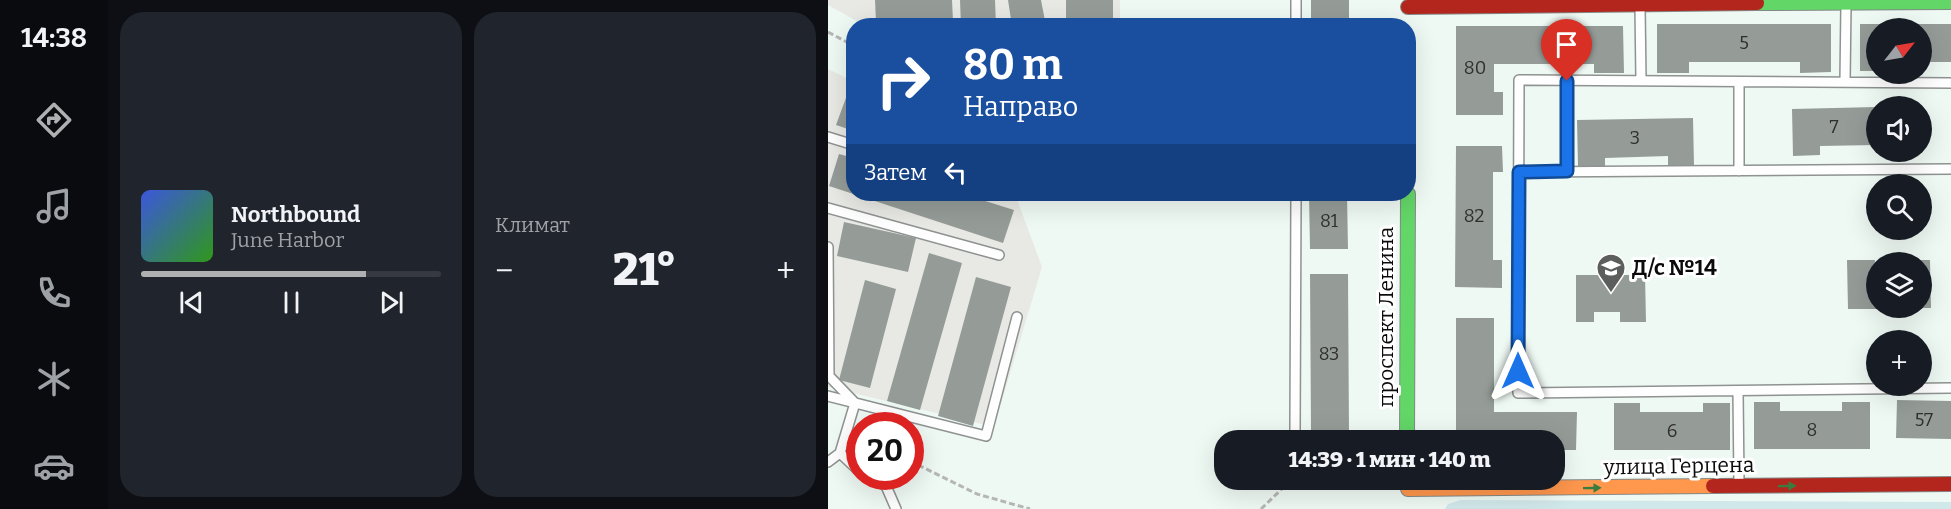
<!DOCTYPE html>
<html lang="ru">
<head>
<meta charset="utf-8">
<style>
  body { margin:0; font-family:Bitter,serif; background:#20242c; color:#f1f3f6; height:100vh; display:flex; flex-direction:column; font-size:22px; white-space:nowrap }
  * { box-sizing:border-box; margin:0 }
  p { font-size:20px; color:#9ea1a6 }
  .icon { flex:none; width:33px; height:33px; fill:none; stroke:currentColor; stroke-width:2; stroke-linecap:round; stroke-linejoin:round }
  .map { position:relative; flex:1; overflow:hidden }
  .drawer { display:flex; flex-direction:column; gap:12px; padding:12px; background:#0d0f14; width:720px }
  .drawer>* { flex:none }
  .guide { position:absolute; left:18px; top:18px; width:570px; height:183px; border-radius:24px; box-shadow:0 6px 24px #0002; background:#1a4fa0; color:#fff; overflow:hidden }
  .needle { width:39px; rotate:59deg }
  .controls { position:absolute; left:1038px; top:18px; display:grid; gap:12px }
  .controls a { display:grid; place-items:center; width:66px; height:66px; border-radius:50%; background:#171b24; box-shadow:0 6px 24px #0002; font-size:30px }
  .speed { position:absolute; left:18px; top:412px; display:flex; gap:12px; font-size:30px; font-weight:700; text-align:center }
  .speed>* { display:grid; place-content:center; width:78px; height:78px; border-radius:50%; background:#171b24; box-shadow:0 6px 24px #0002; line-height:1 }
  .speed .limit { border:9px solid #d22; background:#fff; color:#111 }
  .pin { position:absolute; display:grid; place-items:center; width:51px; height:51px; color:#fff; margin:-62px -26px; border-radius:50% 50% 50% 0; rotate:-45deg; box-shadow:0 0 6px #0007 }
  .pin .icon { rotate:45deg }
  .me { position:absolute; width:66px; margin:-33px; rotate:0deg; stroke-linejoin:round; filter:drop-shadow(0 0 4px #0008) }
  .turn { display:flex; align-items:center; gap:21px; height:126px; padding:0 18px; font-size:27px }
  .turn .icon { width:78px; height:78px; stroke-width:2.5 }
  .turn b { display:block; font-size:42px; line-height:51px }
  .then { display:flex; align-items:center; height:57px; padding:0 18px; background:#0003; gap:12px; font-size:22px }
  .big { font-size:45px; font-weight:800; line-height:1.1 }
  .drawer .tile { flex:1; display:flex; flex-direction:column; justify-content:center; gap:9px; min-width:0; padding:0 21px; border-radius:24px; background:#20242c }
  .song { display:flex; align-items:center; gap:18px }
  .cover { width:72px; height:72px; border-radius:9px; background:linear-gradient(135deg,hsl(230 70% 55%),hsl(110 70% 35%)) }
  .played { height:6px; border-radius:3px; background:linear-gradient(90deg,#aeb0b1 75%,#363941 75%) }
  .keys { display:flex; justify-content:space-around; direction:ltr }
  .heat { display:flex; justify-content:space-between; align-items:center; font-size:33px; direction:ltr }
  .drawer .tiles { flex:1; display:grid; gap:12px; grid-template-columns:repeat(2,1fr) }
  .trip { position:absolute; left:386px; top:430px; width:351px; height:60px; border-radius:24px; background:#171b24; box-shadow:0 6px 24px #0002; font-weight:800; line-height:60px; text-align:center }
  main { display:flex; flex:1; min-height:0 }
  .tab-bar { display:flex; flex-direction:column; width:108px; justify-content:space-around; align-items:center; background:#090b0e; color:#9ea1a6 }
  .tab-bar .icon { width:42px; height:42px }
  .tab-bar .current { color:#aeb0b1 }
  .tab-bar b { font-size:27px; color:#f1f3f6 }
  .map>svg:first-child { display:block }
  .industrial { fill:#e8e9e4 }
  .green { fill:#d1e8eb }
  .building { fill:#959c98 }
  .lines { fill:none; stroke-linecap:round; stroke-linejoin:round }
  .lane-casing { stroke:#8e9290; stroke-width:12 }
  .fast-casing { stroke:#848987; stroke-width:16 }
  .slow-casing { stroke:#848987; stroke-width:16 }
  .jam-casing { stroke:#848987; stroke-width:16 }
  .path { stroke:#b5b7b6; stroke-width:3; stroke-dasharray:6 3; stroke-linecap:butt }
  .lane { stroke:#fdfefd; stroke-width:9 }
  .fast { stroke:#63d668; stroke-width:14 }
  .slow { stroke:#ff974d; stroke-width:14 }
  .jam { stroke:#b3261e; stroke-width:14 }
  .oneway { fill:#3b7b3e }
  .route-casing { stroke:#114b97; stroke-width:15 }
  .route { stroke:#1a73e8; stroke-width:10 }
  .labels { text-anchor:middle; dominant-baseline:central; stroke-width:6; stroke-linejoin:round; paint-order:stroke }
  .number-label { font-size:18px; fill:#2e2f2e }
  .poi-label { font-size:21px; font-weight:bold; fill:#0b0b0b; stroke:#fff; text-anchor:start }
  .street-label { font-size:21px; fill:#0b0b0b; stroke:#fff }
</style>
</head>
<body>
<main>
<nav class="tab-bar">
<b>14:38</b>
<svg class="icon current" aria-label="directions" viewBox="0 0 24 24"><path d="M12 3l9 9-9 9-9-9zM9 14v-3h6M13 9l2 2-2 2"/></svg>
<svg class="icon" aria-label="music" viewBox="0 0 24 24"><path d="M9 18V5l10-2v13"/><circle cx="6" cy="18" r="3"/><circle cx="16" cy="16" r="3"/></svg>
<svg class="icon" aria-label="phone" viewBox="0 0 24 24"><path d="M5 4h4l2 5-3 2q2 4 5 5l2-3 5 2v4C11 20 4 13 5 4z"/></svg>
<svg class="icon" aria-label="climate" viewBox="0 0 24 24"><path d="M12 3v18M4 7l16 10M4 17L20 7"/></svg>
<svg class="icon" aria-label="car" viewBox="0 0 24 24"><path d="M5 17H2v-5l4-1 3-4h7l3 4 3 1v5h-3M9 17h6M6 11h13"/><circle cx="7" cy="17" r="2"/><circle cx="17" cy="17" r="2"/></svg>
</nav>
<section class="drawer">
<div class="tiles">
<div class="tile">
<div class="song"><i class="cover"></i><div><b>Northbound</b><p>June Harbor</p></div></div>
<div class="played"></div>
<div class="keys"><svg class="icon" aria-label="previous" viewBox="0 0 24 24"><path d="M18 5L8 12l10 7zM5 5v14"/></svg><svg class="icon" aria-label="pause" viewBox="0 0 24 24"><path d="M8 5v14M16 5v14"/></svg><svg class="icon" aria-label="next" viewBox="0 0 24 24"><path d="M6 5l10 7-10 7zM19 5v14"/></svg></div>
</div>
<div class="tile"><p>Климат</p>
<div class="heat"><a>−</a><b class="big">21°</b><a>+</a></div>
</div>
</div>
</section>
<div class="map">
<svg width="1123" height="509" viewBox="0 0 1123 509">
  <rect width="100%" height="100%" fill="#eff9f4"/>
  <path class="industrial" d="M0 0H292V25H36L0 5Z
    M0 69 25 81 26 194H187L214 267 166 427 0 387Z"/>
  <path class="green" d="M633 500 1123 502V509H617L620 504Z"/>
  <path class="building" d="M47 0H124L125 21 48 23Z
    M132 0H167L168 26H133Z
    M180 0H213L218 26H184Z
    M238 0H285V26H238Z
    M483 0H521V26H483Z
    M829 24H1003V72L972 73V62H861V73H829Z
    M1032 24H1123V62H1094V28H1048V71H1032Z
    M628 26H795L796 73H766V64H666V92H675V115H628Z
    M19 95 26 98V131L8 125Z
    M1048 107V145L992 146V155L965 156 964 109Z
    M865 118 866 165 840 166V156L777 158V167H750L749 120Z
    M628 146H674L675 172H665V260H674V288L627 287Z
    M11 154 26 158V194H135L186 210 175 243 1 186Z
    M481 194H519L520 249H482Z
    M16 222 88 238 80 272 9 256Z
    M101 253 134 263 92 410 59 401Z
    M1019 260H1047L1046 271H1048V309H1020Z
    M1080 260H1102L1103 308H1094V262H1080Z
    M482 274H520L521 434H483Z
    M748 275H817L818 322H792V312H766V322H748Z
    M148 277 183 287 145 426 110 416Z
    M37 280 68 289 42 388 11 380Z
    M628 318H666V412H749L748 450H726V441H639L628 430Z
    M1069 400 1123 401V439L1068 438Z
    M926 402H952V411H1014V402H1042V449H926Z
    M786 403H812V412H875V403H902V450H786Z"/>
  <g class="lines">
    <g class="lane-casing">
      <path id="lane" d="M468 0V26
        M812 6 813 81
        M739 81V171
        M1017 82 1018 4
        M1123 83 691 80 690 393 1123 388
        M0 137 26 145
        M911 171V82
        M691 172 1123 169
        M0 208 171 255
        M0 247 1 376 27 403 12 453 0 462
        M910 391 911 484
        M0 396 158 436 189 317
        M467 430 468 194
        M12 453 32 472
        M41 477 58 486 68 509"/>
    </g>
    <g class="fast-casing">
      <path id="fast" d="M929 3 1123 2
        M579 441 580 194"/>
    </g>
    <g class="slow-casing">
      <path id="slow" d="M580 489 885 486"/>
    </g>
    <g class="jam-casing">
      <path id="jam" d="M580 7 929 3
        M885 486 1123 484"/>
    </g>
    <path class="path" d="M0 32 26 46
      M257 194 264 195 268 194
      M536 441 541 432
      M82 461 149 494 202 509
      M433 509 460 483 471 480"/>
    <use href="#lane" class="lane"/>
    <use href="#fast" class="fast"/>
    <use href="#slow" class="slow"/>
    <use href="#jam" class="jam"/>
  </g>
  <defs><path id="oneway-solid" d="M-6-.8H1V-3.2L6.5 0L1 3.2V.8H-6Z" transform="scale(1.5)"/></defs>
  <g class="oneway">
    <use href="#oneway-solid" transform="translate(959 486) rotate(-1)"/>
    <use href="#oneway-solid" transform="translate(764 488) rotate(-1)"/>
  </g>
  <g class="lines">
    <g class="route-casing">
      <path id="route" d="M690 371 691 172 739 171V81"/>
    </g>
    <use href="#route" class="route"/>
  </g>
  <defs>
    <g id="school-pin" transform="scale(1.5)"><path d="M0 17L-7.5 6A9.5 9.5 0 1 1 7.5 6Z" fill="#5b5e5d" stroke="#fff"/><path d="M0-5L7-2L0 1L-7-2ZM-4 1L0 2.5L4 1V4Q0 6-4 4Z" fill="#fff"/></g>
  </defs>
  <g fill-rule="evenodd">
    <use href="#school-pin" x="783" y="268"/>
  </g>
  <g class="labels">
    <g class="number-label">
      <text x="916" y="43">5</text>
      <text x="647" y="68">80</text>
      <text x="1006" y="127">7</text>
      <text x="807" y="138">3</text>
      <text x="646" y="216">82</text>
      <text x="501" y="221">81</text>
      <text x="501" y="354">83</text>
      <text x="1096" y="420">57</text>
      <text x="984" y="430">8</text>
      <text x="844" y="431">6</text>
    </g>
    <g class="poi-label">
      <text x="804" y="268">Д/с №14</text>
    </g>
    <g class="street-label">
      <text transform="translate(558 317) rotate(-90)">проспект Ленина</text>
      <text transform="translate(851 466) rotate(-1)">улица Герцена</text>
    </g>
  </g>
</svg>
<div class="controls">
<a><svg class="needle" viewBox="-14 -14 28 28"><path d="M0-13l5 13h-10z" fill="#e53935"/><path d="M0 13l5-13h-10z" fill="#9ea1a6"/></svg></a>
<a><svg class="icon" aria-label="sound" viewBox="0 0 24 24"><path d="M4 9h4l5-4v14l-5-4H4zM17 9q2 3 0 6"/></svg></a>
<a><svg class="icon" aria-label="search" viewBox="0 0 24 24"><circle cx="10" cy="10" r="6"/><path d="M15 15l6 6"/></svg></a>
<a><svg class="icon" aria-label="layers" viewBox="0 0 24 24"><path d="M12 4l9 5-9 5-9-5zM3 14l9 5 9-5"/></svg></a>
<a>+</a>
</div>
<div class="speed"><div class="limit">20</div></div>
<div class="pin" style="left:739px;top:81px;background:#d93025"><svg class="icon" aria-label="arrive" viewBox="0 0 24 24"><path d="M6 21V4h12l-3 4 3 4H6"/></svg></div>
<svg class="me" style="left:690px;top:371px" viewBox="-20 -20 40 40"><path d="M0-17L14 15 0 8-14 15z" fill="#1a73e8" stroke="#fff" stroke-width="4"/></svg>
<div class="trip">14:39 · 1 мин · 140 m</div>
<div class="guide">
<div class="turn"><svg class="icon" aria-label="right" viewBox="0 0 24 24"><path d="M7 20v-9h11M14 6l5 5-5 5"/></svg><div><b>80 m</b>Направо</div></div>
<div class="then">Затем<svg class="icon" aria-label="left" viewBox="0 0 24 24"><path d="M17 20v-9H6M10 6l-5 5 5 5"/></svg></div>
</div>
</div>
</main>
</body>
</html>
